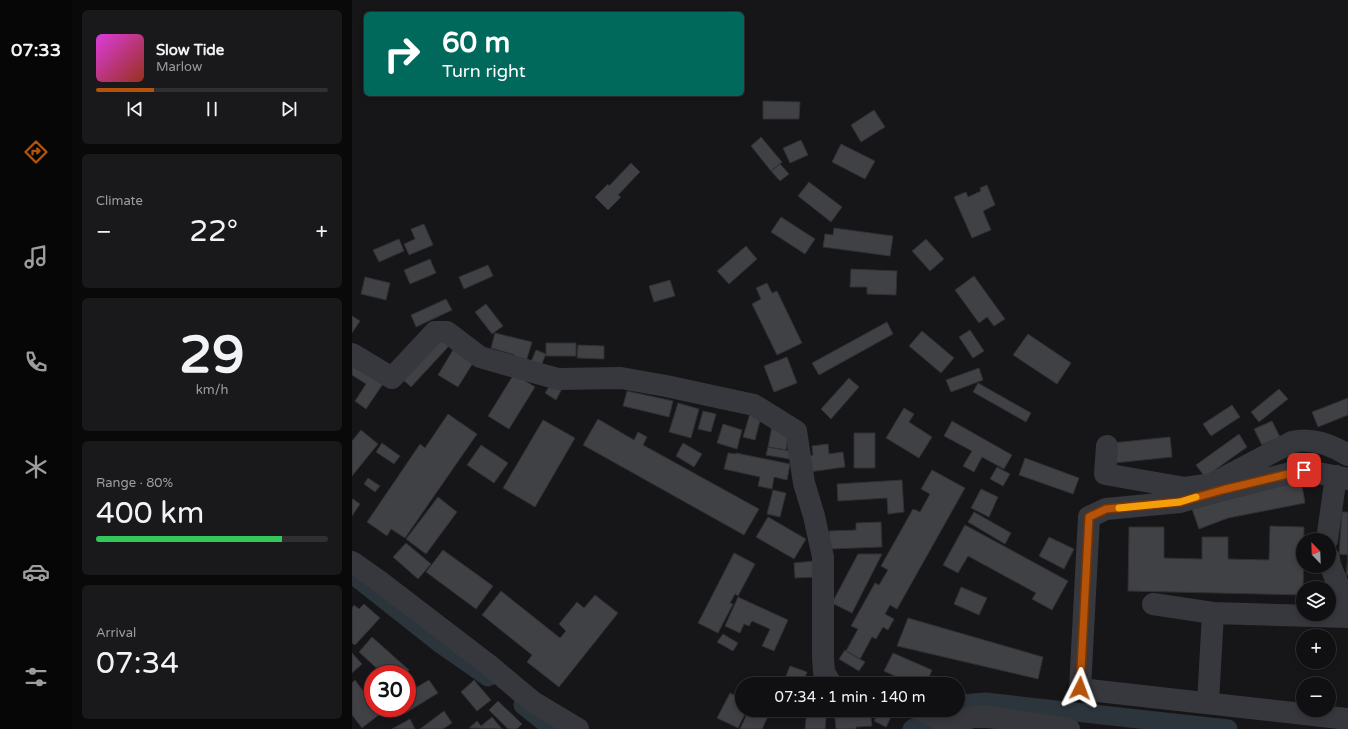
<!DOCTYPE html>
<html lang="en">
<head>
<meta charset="utf-8">
<style>
  body { margin:0; font-family:"Varela Round",sans-serif; background:#19191b; color:#f1f3f6; height:100vh; display:flex; flex-direction:column; font-size:15px; white-space:nowrap }
  * { box-sizing:border-box; margin:0 }
  p { font-size:13px; color:#9c9d9f }
  .icon { flex:none; width:22px; height:22px; fill:none; stroke:currentColor; stroke-width:2; stroke-linecap:round; stroke-linejoin:round }
  .map { position:relative; flex:1; overflow:hidden }
  .side { display:flex; flex-direction:column; gap:10px; padding:10px; background:#09090a; width:280px }
  .side>* { flex:none }
  .guide { position:absolute; left:12px; top:12px; width:380px; height:84px; border-radius:6px; box-shadow:0 2px 6px #0003,0 0 0 1px #303032; background:#00695c; color:#fff; overflow:hidden }
  .needle { width:26px; rotate:337deg }
  .buttons { position:absolute; left:944px; top:533px; display:grid; gap:8px }
  .buttons a { display:grid; place-items:center; width:40px; height:40px; border-radius:50%; background:#101012; box-shadow:0 2px 6px #0003,0 0 0 1px #303032; font-size:20px }
  .speed { position:absolute; left:12px; top:665px; display:flex; gap:8px; font-size:20px; font-weight:700; text-align:center }
  .speed>* { display:grid; place-content:center; width:52px; height:52px; border-radius:50%; background:#101012; box-shadow:0 2px 6px #0003,0 0 0 1px #303032; line-height:1 }
  .speed .limit { border:6px solid #d22; background:#fff; color:#111 }
  .pin { position:absolute; display:grid; place-items:center; width:34px; height:34px; color:#fff; margin:-17px; border-radius:8px; box-shadow:0 2px 6px #0006 }
  .me { position:absolute; width:44px; margin:-22px; rotate:3deg; stroke-linejoin:round; filter:drop-shadow(0 0 3px #0008) }
  .turn { display:flex; align-items:center; gap:14px; height:84px; padding:0 12px; font-size:18px }
  .turn .icon { width:52px; height:52px; stroke-width:2.5 }
  .turn b { display:block; font-size:28px; line-height:34px }
  .big { font-size:30px; font-weight:600; line-height:1.1 }
  .side .widget { flex:1; display:flex; flex-direction:column; justify-content:center; gap:6px; min-width:0; padding:0 14px; border-radius:6px; background:#19191b }
  .side .dial { align-items:center; gap:0 }
  .dial b { font-size:52px; line-height:1 }
  .song { display:flex; align-items:center; gap:12px }
  .cover { width:48px; height:48px; border-radius:6px; background:linear-gradient(135deg,hsl(300 70% 55%),hsl(10 70% 35%)) }
  .played { height:4px; border-radius:2px; background:linear-gradient(90deg,#b45309 25%,#303032 25%) }
  .keys { display:flex; justify-content:space-around; direction:ltr }
  .heat { display:flex; justify-content:space-between; align-items:center; font-size:22px; direction:ltr }
  .charge { height:6px; border-radius:3px; background:linear-gradient(90deg,#34c759 80%,#303032 0) }
  .trip { position:absolute; left:383px; top:677px; width:230px; height:40px; border-radius:20px; background:#101012; box-shadow:0 2px 6px #0003,0 0 0 1px #303032; font-weight:600; line-height:40px; text-align:center }
  main { display:flex; flex:1; min-height:0 }
  .menu { display:flex; flex-direction:column; width:72px; justify-content:space-around; align-items:center; background:#060607; color:#9c9d9f }
  .menu .icon { width:28px; height:28px }
  .menu .current { color:#b45309 }
  .menu b { font-size:18px; color:#f1f3f6 }
  .map>svg:first-child { display:block }
  .lines { fill:none; stroke-linecap:round; stroke-linejoin:round }
  .canal { stroke:#2c353c; stroke-width:19 }
  .building { fill:#404145; stroke:#303034 }
  .minor { stroke:#37383d; stroke-width:22 }
  .route-casing { stroke:#753606; stroke-width:10 }
  .route { stroke:#b45309; stroke-width:7 }
  .slow { stroke:#f59e0b; stroke-width:7 }
</style>
</head>
<body>
<main>
<nav class="menu">
<b>07:33</b>
<svg class="icon current" aria-label="directions" viewBox="0 0 24 24"><path d="M12 3l9 9-9 9-9-9zM9 14v-3h6M13 9l2 2-2 2"/></svg>
<svg class="icon" aria-label="music" viewBox="0 0 24 24"><path d="M9 18V5l10-2v13"/><circle cx="6" cy="18" r="3"/><circle cx="16" cy="16" r="3"/></svg>
<svg class="icon" aria-label="phone" viewBox="0 0 24 24"><path d="M5 4h4l2 5-3 2q2 4 5 5l2-3 5 2v4C11 20 4 13 5 4z"/></svg>
<svg class="icon" aria-label="climate" viewBox="0 0 24 24"><path d="M12 3v18M4 7l16 10M4 17L20 7"/></svg>
<svg class="icon" aria-label="car" viewBox="0 0 24 24"><path d="M5 17H2v-5l4-1 3-4h7l3 4 3 1v5h-3M9 17h6M6 11h13"/><circle cx="7" cy="17" r="2"/><circle cx="17" cy="17" r="2"/></svg>
<svg class="icon" aria-label="filters" viewBox="0 0 24 24"><path d="M4 7h16M4 17h16"/><circle cx="9" cy="7" r="2"/><circle cx="15" cy="17" r="2"/></svg>
</nav>
<section class="side">
<div class="widget">
<div class="song"><i class="cover"></i><div><b>Slow Tide</b><p>Marlow</p></div></div>
<div class="played"></div>
<div class="keys"><svg class="icon" aria-label="previous" viewBox="0 0 24 24"><path d="M18 5L8 12l10 7zM5 5v14"/></svg><svg class="icon" aria-label="pause" viewBox="0 0 24 24"><path d="M8 5v14M16 5v14"/></svg><svg class="icon" aria-label="next" viewBox="0 0 24 24"><path d="M6 5l10 7-10 7zM19 5v14"/></svg></div>
</div>
<div class="widget"><p>Climate</p>
<div class="heat"><a>−</a><b class="big">22°</b><a>+</a></div>
</div>
<div class="widget dial"><b>29</b><p>km/h</p></div>
<div class="widget"><p>Range · 80%</p><b class="big">400 km</b><div class="charge"></div></div>
<div class="widget"><p>Arrival</p><b class="big">07:34</b></div>
</section>
<div class="map">
<svg width="996" height="729" viewBox="0 0 996 729">
  <rect width="100%" height="100%" fill="#161618"/>
  <g class="lines">
    <path class="canal" d="M0 574 90 645 136 677
      M171 705 201 729
      M606 705 610 704 633 702 876 729
      M560 729 594 710"/>
  </g>
  <path class="building" d="M411 101 448 102 447 119H411Z
    M522 110 533 127 509 142 499 125Z
    M409 137 430 162 419 171 399 146Z
    M449 140 456 155 438 163 431 148Z
    M489 144 523 161 513 179 480 162Z
    M279 163 288 172 266 195 269 197 256 210 243 197 256 184 257 186Z
    M428 164 437 174 428 181 419 171Z
    M457 182 490 207 479 222 446 196Z
    M635 185 643 205 631 211 639 230 620 238 602 197 614 192 616 197 629 191 628 188Z
    M429 217 463 239 453 254 419 232Z
    M72 224 81 245 57 255 52 244 63 239 59 229Z
    M482 228 541 236 538 256 471 247 473 234 481 235Z
    M47 239 52 251 27 262 21 250Z
    M574 239 592 259 578 271 560 251Z
    M394 246 405 259 377 284 365 271Z
    M78 259 84 273 58 284 52 270Z
    M136 265 141 276 112 289 107 277Z
    M499 269 545 271 544 295 515 294V287H498Z
    M622 276 653 319 642 326 635 317 627 323 603 290Z
    M13 277 38 283 34 300 9 294Z
    M318 280 323 296 302 302 297 286Z
    M415 283 420 293 425 291 450 343 425 355 400 304 409 299 404 288Z
    M94 299 100 310 64 327 59 315Z
    M134 304 151 326 140 334 123 312Z
    M0 316 8 321 0 333Z
    M535 322 541 334 467 375 460 363Z
    M618 330 632 351 621 358 607 337Z
    M570 331 602 358 589 373 557 346Z
    M143 333 180 342 173 365 161 361 163 355 139 348Z
    M676 334 719 363 705 384 661 355Z
    M85 336 97 346 59 387 48 377Z
    M194 343H224V356H194Z
    M226 345 252 346V359L225 358Z
    M101 350 121 363 106 387 86 375Z
    M184 350 194 354 188 368 178 364Z
    M435 357 445 383 422 392 412 366Z
    M0 364 33 381 14 409 3 401 14 384 0 375Z
    M627 368 631 380 599 392 594 380Z
    M162 374 183 387 157 429 136 416Z
    M497 378 507 387 479 419 469 409Z
    M202 379 212 385 204 400 193 393Z
    M626 383 679 413 674 422 621 392Z
    M927 389 936 399 907 422 899 412Z
    M275 391 321 401 317 417 271 406Z
    M996 398V415L966 427 960 412Z
    M326 403 347 409 339 438 317 432Z
    M880 405 888 417 859 436 851 424Z
    M552 408 562 414 557 422 580 437 567 458 534 438Z
    M399 410 410 413 403 440 391 437Z
    M351 411 364 414 359 432 346 429Z
    M96 414 125 434 53 538 39 529 35 536 15 522 68 444 73 448Z
    M246 419 282 440 286 432 295 437 291 445 407 509 392 535 231 445Z
    M191 420 223 438 183 507 151 488Z
    M600 421 660 455 652 469 630 457 622 472 611 466 620 451 592 436Z
    M920 421 928 437 910 445 902 429Z
    M371 424 390 430 385 449 365 443Z
    M420 426 437 429 434 450 416 447Z
    M9 430 26 444 0 476V441Z
    M502 433H523V468H502Z
    M887 434 895 447 853 477 844 465Z
    M818 437 820 457 762 463 760 443Z
    M30 443 48 456 42 464 24 452Z
    M331 443 350 454 342 467 324 456Z
    M476 444 477 454 491 452 493 467 457 472 455 456 461 455 460 446Z
    M129 445 156 463 142 483 115 465Z
    M416 447 444 452 443 460 414 455Z
    M376 453 384 454V453L438 464 435 480 422 477 420 489 406 486 408 477 372 469Z
    M673 458 727 478 721 494 667 475Z
    M645 467 658 474 651 486 638 479Z
    M580 470 613 488 545 609 538 605 533 614 542 619 536 630 531 627 524 639 520 637 508 659 494 651 506 629 499 626 523 583 527 585 536 570 529 566 561 509 568 512 578 494 569 489Z
    M16 478 28 486 23 492 12 484Z
    M550 480 552 512 536 514 535 498 486 501 485 484Z
    M949 480 953 503 876 518 847 529 840 509Z
    M629 489 646 497 637 517 619 508Z
    M421 490 434 493 428 517 415 514Z
    M86 497 105 512 74 554 54 539Z
    M1 499 8 504 0 516V500Z
    M622 512 659 533 653 544 616 522Z
    M990 512H996V555L987 554Z
    M416 517 454 539 442 559 404 537Z
    M529 522 530 547 478 549 477 531 504 530V523Z
    M613 525 716 581 700 610 680 599 684 593 616 556 606 573 591 565Z
    M918 526 952 527 951 595 776 591 777 527H812V558L850 559V537H876V559L917 560Z
    M697 537 722 549 712 569 687 556Z
    M54 543 79 564 66 579 41 557Z
    M91 550 141 586 124 609 74 572Z
    M382 553 403 564 386 596 383 594 378 603 381 604 366 633 346 623Z
    M506 554H530L500 613 480 603Z
    M996 555V575H994Z
    M462 561 464 577 443 578 442 563Z
    M609 587 635 598 627 615 602 604Z
    M149 591 208 638 214 631 207 624 225 602 232 608 243 595 266 613 207 687 175 662 180 655 130 615Z
    M386 597 436 620 422 651 410 646 418 629 400 621 397 626 392 624 388 633 373 626Z
    M12 604 28 618 3 645 0 643V608L2 605 7 609Z
    M556 618 691 657 686 679 545 646Z
    M371 634 386 643 381 651 365 642Z
    M20 637 57 670 53 674H31L7 652Z
    M493 650 513 662 507 671 487 659Z
    M0 653 10 664 0 673Z
    M541 653 580 670 574 684H560L532 671Z
    M438 666 455 672 450 684H439L432 681Z
    M3 680 21 704V708H24L28 714 10 728 0 715V683Z
    M77 680 86 693 52 714 49 708H55V693Z
    M122 680 139 700 125 711 109 692Z
    M378 693 390 699V710H395L386 728 365 718Z
    M146 701 170 724 165 729H156L137 710Z
    M397 710H419L410 729H388Z
    M455 710H475L473 729H453Z
    M482 710H518L520 726 504 727V729H484Z
    M528 710H534L541 713 534 727 522 721Z
    M92 711 100 723 91 729H68Z
    M140 717 150 729 117 728 125 721 129 726Z
    M58 719 63 729H40Z"/>
  <g class="lines">
    <path class="minor" d="M0 354 40 378 83 332H95L128 357 206 379 269 378 314 386 402 405 444 431 452 483 462 516 471 557V657L472 672 479 684
      M755 446 753 474 833 488 860 484 940 442C960 437 979 445 996 455
      M996 479 951 470 870 490 828 502 754 509 737 517 728 689 996 719
      M975 540 984 476
      M977 558 978 565 986 584 994 617
      M0 562 27 581 138 666 181 702 226 729
      M801 604 861 613 996 617
      M856 703 861 613
      M569 710 586 719 595 727
      M591 729 620 717H637L717 729"/>
  </g>
  <g class="lines">
    <g class="route-casing">
      <path id="route" d="M728 688 737 517 754 509 828 502 870 490 952 470"/>
    </g>
    <use href="#route" class="route"/>
    <path class="slow" d="M767 508 828 502 844 497"/>
  </g>
</svg>
<div class="buttons">
<a><svg class="needle" viewBox="-14 -14 28 28"><path d="M0-13l5 13h-10z" fill="#e53935"/><path d="M0 13l5-13h-10z" fill="#9c9d9f"/></svg></a>
<a><svg class="icon" aria-label="layers" viewBox="0 0 24 24"><path d="M12 4l9 5-9 5-9-5zM3 14l9 5 9-5"/></svg></a>
<a>+</a>
<a>−</a>
</div>
<div class="speed"><div class="limit">30</div></div>
<div class="pin" style="left:952px;top:470px;background:#d93025"><svg class="icon" aria-label="arrive" viewBox="0 0 24 24"><path d="M6 21V4h12l-3 4 3 4H6"/></svg></div>
<svg class="me" style="left:728px;top:688px" viewBox="-20 -20 40 40"><path d="M0-17L14 15 0 8-14 15z" fill="#b45309" stroke="#fff" stroke-width="4"/></svg>
<div class="trip">07:34 · 1 min · 140 m</div>
<div class="guide">
<div class="turn"><svg class="icon" aria-label="right" viewBox="0 0 24 24"><path d="M7 20v-9h11M14 6l5 5-5 5"/></svg><div><b>60 m</b>Turn right</div></div>
</div>
</div>
</main>
</body>
</html>
